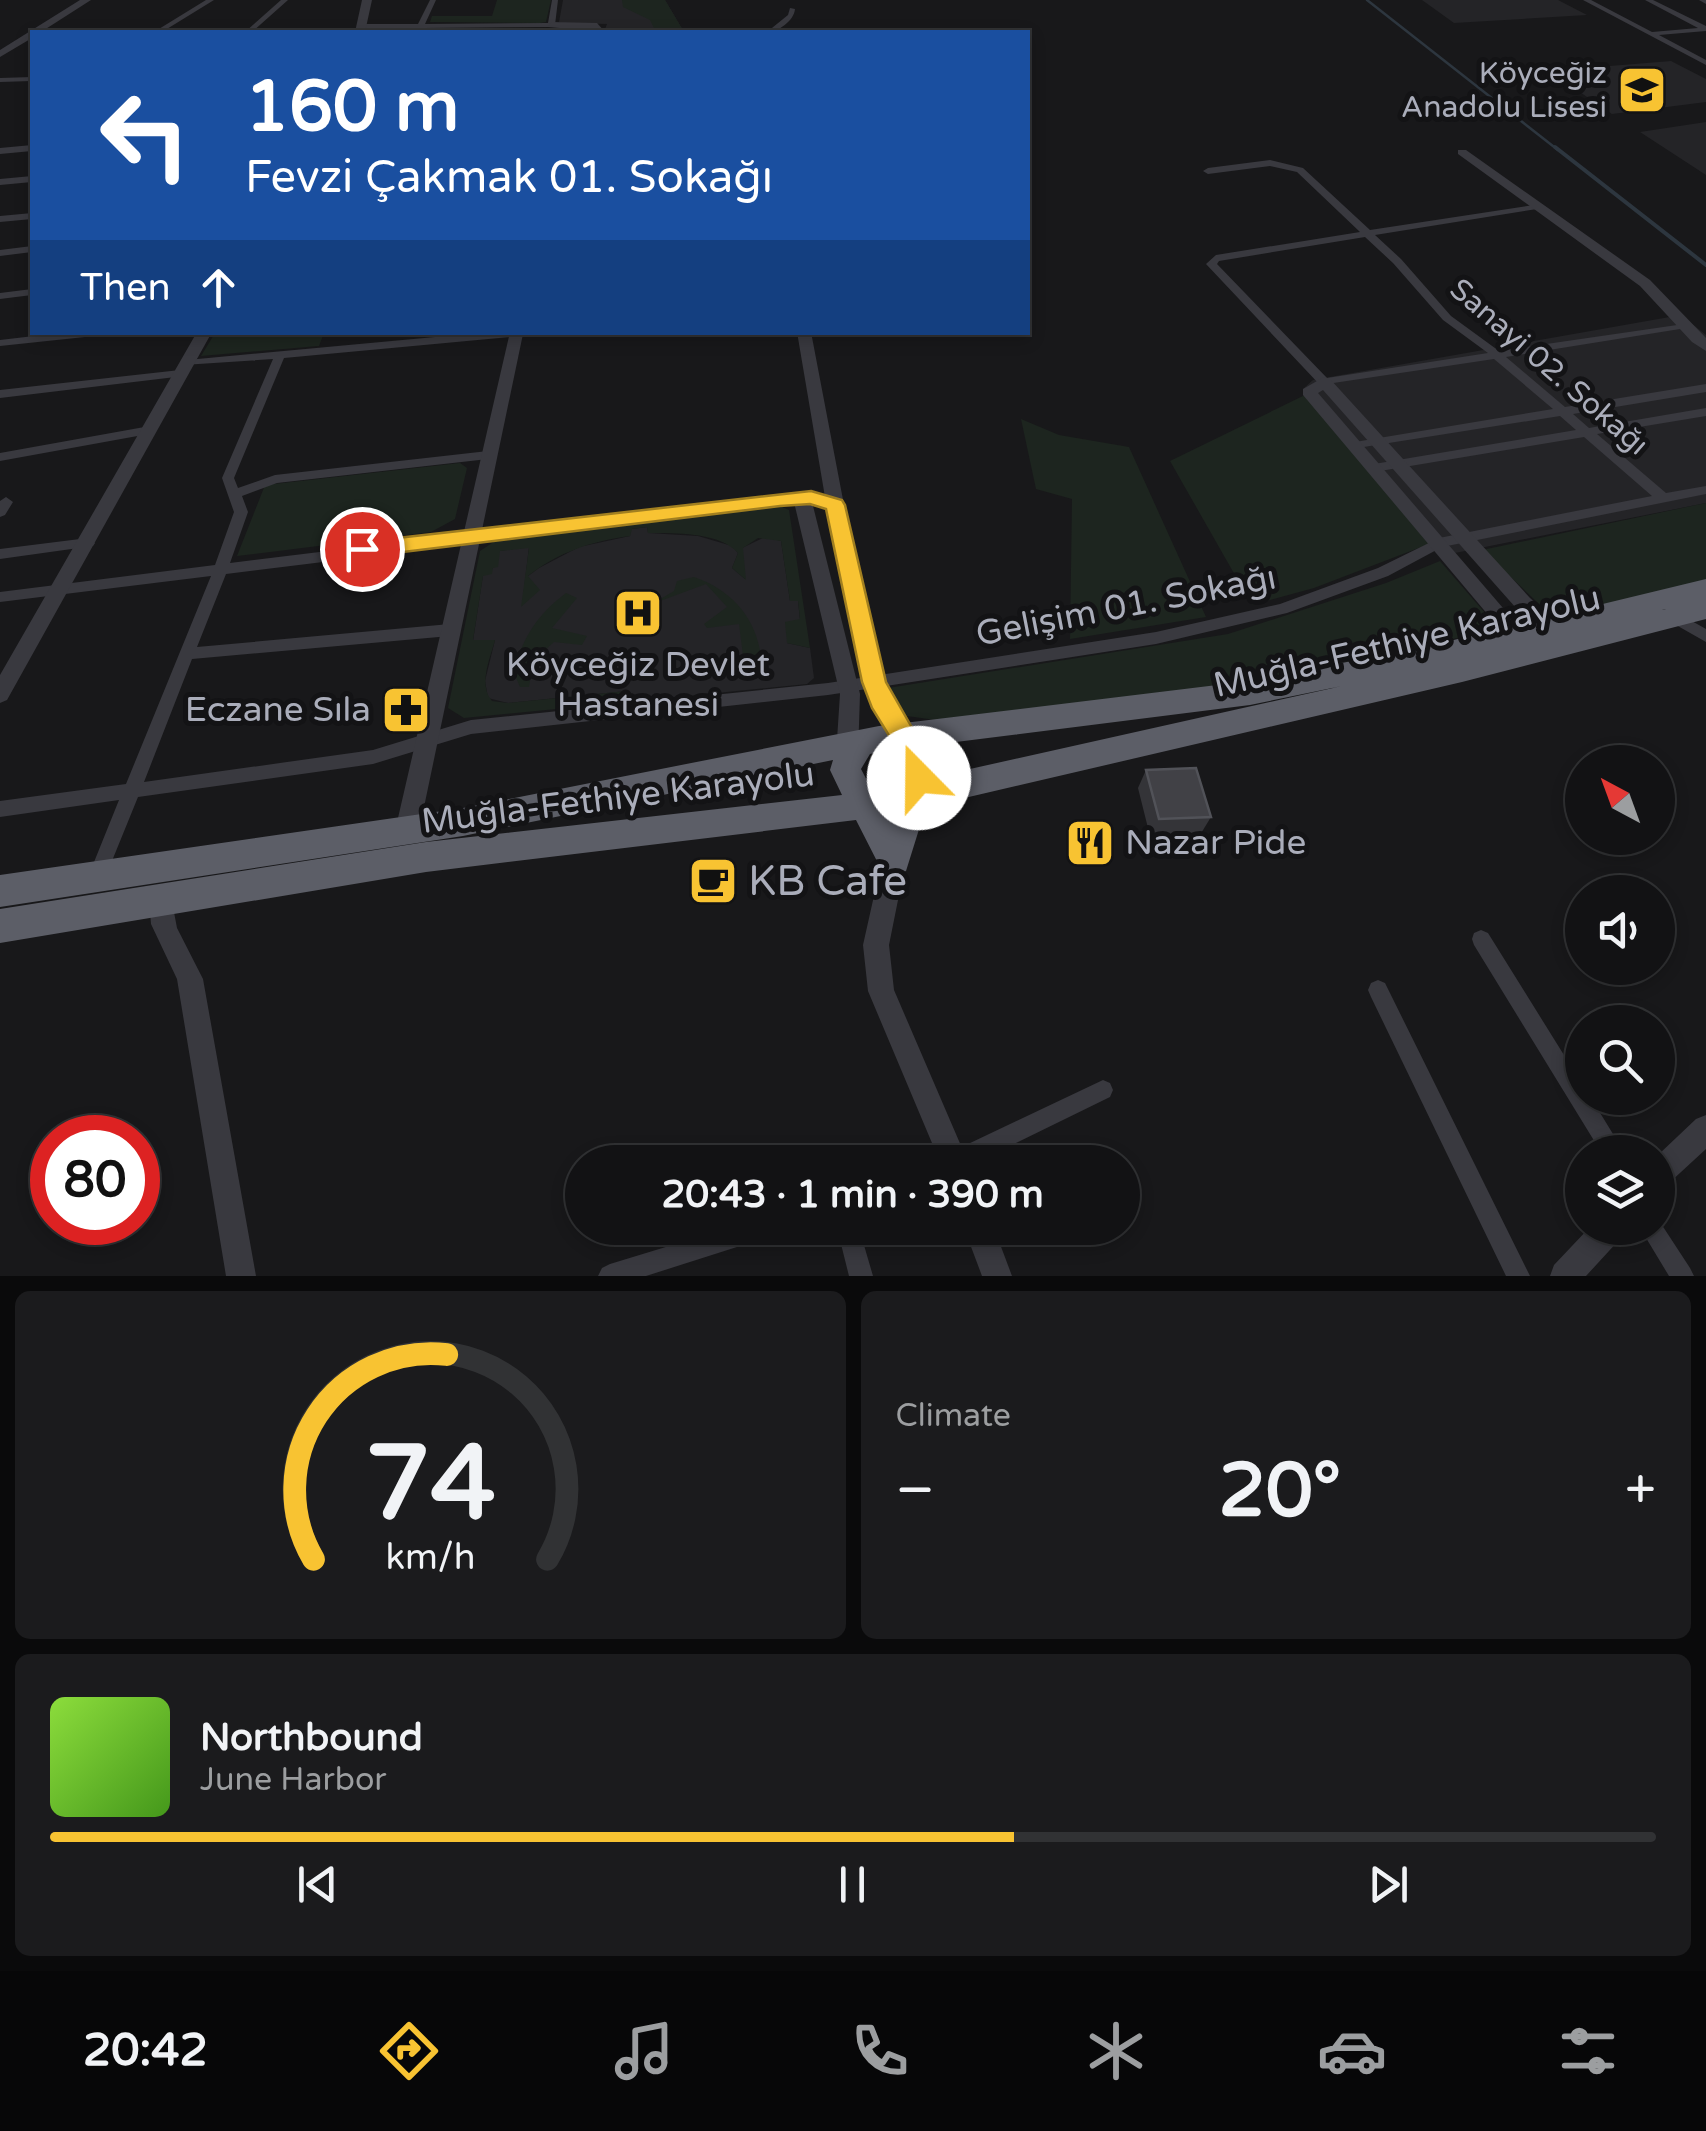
<!DOCTYPE html>
<html lang="en">
<head>
<meta charset="utf-8">
<style>
  body { margin:0; font-family:"Varela Round",sans-serif; background:#1b1b1d; color:#f1f3f6; height:100vh; display:flex; flex-direction:column; font-size:38px; white-space:nowrap }
  * { box-sizing:border-box; margin:0 }
  p { font-size:32px; color:#9c9ea0 }
  .icon { flex:none; width:55px; height:55px; fill:none; stroke:currentColor; stroke-width:2; stroke-linecap:round; stroke-linejoin:round }
  .map { position:relative; height:1276px; overflow:hidden }
  .panel { display:flex; flex-direction:column; gap:15px; padding:15px; background:#0a0a0b; flex:1 }
  .panel>* { flex:none }
  .banner { position:absolute; left:30px; top:30px; width:1000px; height:305px; border-radius:0px; box-shadow:0 5px 15px #0003,0 0 0 2px #313234; background:#1a4fa0; color:#fff; overflow:hidden }
  .needle { width:65px; rotate:319deg }
  .buttons { position:absolute; left:1565px; top:745px; display:grid; gap:20px }
  .buttons a { display:grid; place-items:center; width:110px; height:110px; border-radius:50%; background:#121214; box-shadow:0 5px 15px #0003,0 0 0 2px #313234; font-size:50px }
  .speed { position:absolute; left:30px; top:1115px; display:flex; gap:20px; font-size:50px; font-weight:700; text-align:center }
  .speed>* { display:grid; place-content:center; width:130px; height:130px; border-radius:50%; background:#121214; box-shadow:0 5px 15px #0003,0 0 0 2px #313234; line-height:1 }
  .speed .limit { border:15px solid #d22; background:#fff; color:#111 }
  .pin { position:absolute; display:grid; place-items:center; width:85px; height:85px; color:#fff; margin:-42px; border:5px solid #fff; border-radius:50%; box-shadow:0 2px 10px #0007 }
  .me { position:absolute; width:110px; margin:-55px; rotate:338deg; stroke-linejoin:round; filter:drop-shadow(0 0 8px #0008) }
  .turn { display:flex; align-items:center; gap:35px; height:210px; padding:0 50px; font-size:45px }
  .turn .icon { width:130px; height:130px; stroke-width:2.5 }
  .turn b { display:block; font-size:70px; line-height:85px }
  .then { display:flex; align-items:center; height:95px; padding:0 50px; background:#0003; gap:20px; font-size:38px }
  .big { font-size:75px; font-weight:700; line-height:1.1 }
  .panel .widget { flex:1; display:flex; flex-direction:column; justify-content:center; gap:15px; min-width:0; padding:0 35px; border-radius:15px; background:#1b1b1d }
  .panel .dial { align-items:center; gap:0 }
  .dial svg { height:260px; overflow:visible; fill:none; stroke:#313234; stroke-width:7; stroke-linecap:round; text-anchor:middle }
  .dial text { fill:#f1f3f6; stroke:none }
  .song { display:flex; align-items:center; gap:30px }
  .cover { width:120px; height:120px; border-radius:15px; background:linear-gradient(135deg,hsl(90 70% 55%),hsl(100 70% 35%)) }
  .played { height:10px; border-radius:5px; background:linear-gradient(90deg,#f8c332 60%,#313234 60%) }
  .keys { display:flex; justify-content:space-around; direction:ltr }
  .heat { display:flex; justify-content:space-between; align-items:center; font-size:55px; direction:ltr }
  .panel .tiles { flex:1; display:grid; gap:15px; grid-template-columns:1fr 1fr }
  .widget:last-child { grid-column:span 2 }
  .trip { position:absolute; left:565px; top:1145px; width:575px; height:100px; border-radius:50px; background:#121214; box-shadow:0 5px 15px #0003,0 0 0 2px #313234; font-weight:700; line-height:100px; text-align:center }
  .tabs { display:flex; height:160px; justify-content:space-around; align-items:center; background:#070708; color:#9c9ea0 }
  .tabs .icon { width:70px; height:70px }
  .tabs .current { color:#f8c332 }
  .tabs b { font-size:45px; color:#f1f3f6 }
  .map>svg:first-child { display:block }
  .built { fill:#242427 }
  .green { fill:#1d251f }
  .lines { fill:none; stroke-linecap:round; stroke-linejoin:round }
  .stream-far1 { stroke:#2d363f; stroke-width:2.5 }
  .stream { stroke:#2d363f; stroke-width:4 }
  .minor { fill:#39393f; fill-rule:evenodd }
  .tertiary { fill:#39393f; fill-rule:evenodd }
  .trunk { fill:#5c5e67; fill-rule:evenodd }
  .wall { fill:#343438 }
  .building { fill:#414146; stroke:#515258; stroke-width:2.5 }
  .route { fill:#f8c332; stroke:#a17f20; stroke-width:2.5 }
  .labels { text-anchor:middle; dominant-baseline:central; stroke-width:10; stroke-linejoin:round; paint-order:stroke }
  .far-poi-label { font-size:30px; fill:#aaadba; stroke:#131315; text-anchor:end }
  .far-street-label { font-size:30px; fill:#aaadba; stroke:#131315 }
  .street-label { font-size:35px; fill:#aaadba; stroke:#131315 }
  .poi-label { font-size:35px; fill:#aaadba; stroke:#131315 }
  .near-poi-label { font-size:42px; fill:#aaadba; stroke:#131315; text-anchor:start }
</style>
</head>
<body>
<div class="map">
<svg width="1706" height="1276" viewBox="0 0 1706 1276">
  <rect width="100%" height="100%" fill="#18181a"/>
  <path class="built" d="M563 0H665L684 32H604L607 24 563 23 559 22Z
    M1422 0H1558L1587 15 1454 23Z
    M1671 61 1706 79V102L1612 114 1549 71Z
    M1706 122V175L1640 132Z
    M1681 315 1706 335V503L1440 556 1305 395 1303 389 1313 380Z
    M647 527 648 533 698 536 732 546 738 553 732 568 745 579 742 548 765 537 781 541 790 601H798L800 620 787 643 810 648 814 678 807 684 627 702V691L508 703 488 698 485 681 495 640 473 641 483 575 493 568 499 551 529 547 522 606 528 576 539 568 579 547 630 536 631 529Z"/>
  <path class="green" d="M497 0H551L546 22 540 23 430 22 432 16H492Z
    M622 0H665L684 32H656L650 20 623 7Z
    M215 333V332L324 333 319 346 201 356Z
    M1305 395 1429 544 1314 588 1252 605 1170 461Z
    M1021 419 1059 435 1129 447 1206 617 1070 639 1072 499 1036 489Z
    M460 463 467 468 455 519 431 532 237 556 265 485Z
    M1706 503V583L1555 619 1482 550Z
    M780 506 789 510 810 648 787 643 785 622 800 619 798 601H790L781 541 758 538 743 548 746 580 732 568 738 553C720 532 674 533 648 533L647 527 632 529 630 536C592 541 559 552 528 576L540 590 521 607 529 548 500 551 498 567 493 568 492 574 483 576 473 640H495C490 659 478 684 492 701L508 703 627 691V702L464 718 448 708 480 551 501 537Z
    M1440 561 1498 628 1424 646 1234 684 935 720 907 716 888 688 1228 634 1386 583Z
    M694 577C729 589 753 614 760 650L755 659 744 663 739 624 707 628 704 624 727 607 706 584 652 604 674 591 677 581Z
    M566 593 577 598 552 628 587 636 582 645 554 642 545 650H535L529 687H520L514 673C522 638 537 615 566 593Z"/>
  <g class="lines">
    <path class="stream-far1" d="M1367 0 1558 150"/>
    <path class="stream" d="M1555 147 1706 265"/>
    <path class="minor" d="M206 0H214L162 32H154Z
      M281 0H288L252 32H245Z
      M430 0H436L425 24 548 23 552 0H558L555 25 551 27 423 28 420 32H414L415 28H362L358 26 362 24H418Z
      M1583 0H1591L1652 32 1698 28 1645 0H1653L1706 26V31L1659 35 1706 60V65Z
      M1699 0H1706V4Z
      M790 8 795 9C794 21 778 32 767 32L788 15Z
      M32 77V81L0 82V78Z
      M32 145V151L0 154V148Z
      M1270 160 1303 168 1370 230 1540 204 1542 206 1537 209 1375 235 1401 259 1451 316 1499 351 1684 324V328L1680 329 1506 357 1565 407 1706 384V392L1573 414 1589 428 1706 408V416L1597 434 1666 493 1706 486V494L1442 547 1388 576 1287 613 1156 644 828 695 471 734 373 764 138 797 103 883 97 885 91 883 88 877 119 800 0 817V801L126 784 211 576 0 602V592L215 565 234 512 222 478 273 359 183 365 181 363 187 360 489 332H537L532 335 284 358 234 478 238 488 275 475 488 451 494 455 488 459 277 483 242 496 248 512 230 563 802 493 809 498 802 503 226 574 197 647 450 624 455 626 457 630 455 634 450 636 192 659 144 782 373 750 471 720 828 683 1156 632 1280 604 1378 568 1439 538 1652 496 1584 437 1374 472 1369 471 1368 468 1374 464 1576 430 1560 416 1351 449 1349 446 1355 442 1553 409 1494 359 1320 385 1206 264 1216 255 1360 232 1297 172 1270 166 1208 174 1203 171 1208 168ZM1365 237 1393 263 1443 320 1488 353 1327 378 1217 264 1219 261Z
      M32 176V182L0 185V179Z
      M32 213V219L0 222V216Z
      M32 246V252L0 256V250Z
      M32 289V295L0 299V293Z
      M68 332H109L104 335 0 346V340Z
      M180 370 186 374 184 376 0 398V390Z
      M150 426 156 430 154 433 0 461V453Z
      M6 497 13 502 5 515 0 517V501Z
      M88 538 95 543 93 546 0 559V549Z
      M1674 611 1706 629V642L1669 621 1667 617 1669 613Z
      M1481 930 1488 933 1582 1084V1098H1591L1624 1152H1601L1474 945 1472 939 1474 933Z
      M1378 980 1385 983 1530 1276H1506L1371 997 1368 990 1371 983Z
      M1103 1080 1110 1083 1113 1090 1110 1097 977 1162H944L947 1154Z
      M1658 1219 1690 1268 1694 1276H1669L1640 1228H1658Z
      M728 1228H773L770 1236 762 1239 646 1276H598L602 1268 610 1264Z
      M837 1228H859L873 1276H849Z"/>
    <path class="tertiary" d="M80 0H91L41 32H32V38L0 57V50Z
      M362 0H372L365 32H355Z
      M551 22 597 23 605 32 548 27Z
      M1458 150H1466L1650 280 1706 338V351L1692 342 1640 286 1458 154Z
      M197 332H212L7 700 0 703V675Z
      M510 332 523 334 419 831 415 838 407 842 399 838 395 831Z
      M797 332H811L844 505 884 682 890 698 919 745 916 752 908 754 900 752 873 707 864 682 827 509 813 506 860 694 858 755 855 762 847 764 839 762 836 755 840 694 793 498 802 492 825 497Z
      M1324 377 1330 379 1530 598 1558 623 1561 628 1558 633H1544L1516 608 1323 390 1318 393 1527 636 1524 641H1510L1303 395V389Z
      M894 849 902 852 906 860 889 945 894 990 968 1162H940L868 991 863 945 882 860 886 852Z
      M161 887 170 891 177 928 203 979 256 1276H226L177 979 151 924 149 899 152 891Z
      M1706 1115V1149L1668 1184 1658 1188V1155L1696 1119Z
      M964 1228H994L1012 1276H982Z
      M1589 1228H1624L1620 1239 1586 1276H1550L1554 1265Z"/>
    <path class="trunk" d="M1706 579V599L1662 610 1706 599V619L1462 682 926 807 906 871 894 875 882 871 856 820 426 872 0 943V909L426 842 842 795 830 770 833 760 463 836 0 907V875L463 808 879 726 1250 681 1429 646ZM1342 686 934 777V766L924 746 1250 705ZM882 751 901 760V786L872 790 861 769 870 754Z"/>
  </g>
  <path class="wall" d="M1146 770 1211 817 1200 835 1150 836 1138 788Z"/>
  <path class="building" d="M1196 768 1211 817 1159 819 1146 770Z"/>
  <path class="route" d="M811 491 842 500 845 505 886 682 931 761 928 785 919 789 910 785 906 763 872 708 862 682 826 509 810 504 780 506 362 557 352 549 362 542Z"/>
  <defs>
    <g id="school-square" transform="scale(2.5)"><rect x="-9" y="-9" width="18" height="18" rx="4" fill="#f8c332" stroke="#131315"/><path d="M0-5L7-2L0 1L-7-2ZM-4 1L0 2.5L4 1V4Q0 6-4 4Z" fill="#111"/></g>
    <g id="hospital-square" transform="scale(2.5)"><rect x="-9" y="-9" width="18" height="18" rx="4" fill="#f8c332" stroke="#131315"/><path d="M-5-5h3v3.5h4V-5h3V5h-3V1.5h-4V5h-3Z" fill="#111"/></g>
    <g id="pharmacy-square" transform="scale(2.5)"><rect x="-9" y="-9" width="18" height="18" rx="4" fill="#f8c332" stroke="#131315"/><path d="M-2-6h4v4h4v4h-4v4h-4v-4h-4v-4h4Z" fill="#111"/></g>
    <g id="restaurant-square" transform="scale(2.5)"><rect x="-9" y="-9" width="18" height="18" rx="4" fill="#f8c332" stroke="#131315"/><path d="M-5-6h1v4h1v-4h1v4h1v-4h1v5L-1.5 .5V6h-2V.5L-5-1ZM5-6V6H3V1.5H1.5Q1.5-4 5-6Z" fill="#111"/></g>
    <g id="cafe-square" transform="scale(2.5)"><rect x="-9" y="-9" width="18" height="18" rx="4" fill="#f8c332" stroke="#131315"/><path d="M-5.5-4.5H6V0H3Q3 3.5 0 3.5H-2.5Q-5.5 3.5-5.5 0ZM3-3.2v2h1.7v-2ZM-6 4.5H4V6H-6Z" fill="#111"/></g>
  </defs>
  <g fill-rule="evenodd">
    <use href="#school-square" x="1642" y="90"/>
    <use href="#hospital-square" x="638" y="613"/>
    <use href="#pharmacy-square" x="406" y="710"/>
    <use href="#restaurant-square" x="1090" y="843"/>
    <use href="#cafe-square" x="713" y="881"/>
  </g>
  <g class="labels">
    <g class="far-poi-label">
      <text x="1607" y="73">Köyceğiz<tspan x="1607" dy="34">Anadolu Lisesi</tspan></text>
    </g>
    <g class="far-street-label">
      <text transform="translate(1549 367) rotate(41)">Sanayi 02. Sokağı</text>
    </g>
    <g class="street-label">
      <text transform="translate(1126 606) rotate(-11)">Gelişim 01. Sokağı</text>
      <text transform="translate(1407 642) rotate(-13)">Muğla-Fethiye Karayolu</text>
      <text transform="translate(618 798) rotate(-7)">Muğla-Fethiye Karayolu</text>
    </g>
    <g class="poi-label">
      <text x="638" y="665">Köyceğiz Devlet<tspan x="638" dy="40">Hastanesi</tspan></text>
      <text x="371" y="710" text-anchor="end">Eczane Sıla</text>
      <text x="1125" y="843" text-anchor="start">Nazar Pide</text>
    </g>
    <g class="near-poi-label">
      <text x="748" y="881">KB Cafe</text>
    </g>
  </g>
</svg>
<div class="buttons">
<a><svg class="needle" viewBox="-14 -14 28 28"><path d="M0-13l5 13h-10z" fill="#e53935"/><path d="M0 13l5-13h-10z" fill="#9c9ea0"/></svg></a>
<a><svg class="icon" aria-label="sound" viewBox="0 0 24 24"><path d="M4 9h4l5-4v14l-5-4H4zM17 9q2 3 0 6"/></svg></a>
<a><svg class="icon" aria-label="search" viewBox="0 0 24 24"><circle cx="10" cy="10" r="6"/><path d="M15 15l6 6"/></svg></a>
<a><svg class="icon" aria-label="layers" viewBox="0 0 24 24"><path d="M12 4l9 5-9 5-9-5zM3 14l9 5 9-5"/></svg></a>
</div>
<div class="speed"><div class="limit">80</div></div>
<div class="pin" style="left:362px;top:549px;background:#d93025"><svg class="icon" aria-label="arrive" viewBox="0 0 24 24"><path d="M6 21V4h12l-3 4 3 4H6"/></svg></div>
<svg class="me" style="left:919px;top:778px" viewBox="-20 -20 40 40"><circle r="19" fill="#fff"/><path d="M0-13L10 11 0 6-10 11z" fill="#f8c332"/></svg>
<div class="trip">20:43 · 1 min · 390 m</div>
<div class="banner">
<div class="turn"><svg class="icon" aria-label="left" viewBox="0 0 24 24"><path d="M17 20v-9H6M10 6l-5 5 5 5"/></svg><div><b>160 m</b>Fevzi Çakmak 01. Sokağı</div></div>
<div class="then">Then<svg class="icon" aria-label="ahead" viewBox="0 0 24 24"><path d="M12 20V5M6 11l6-6 6 6"/></svg></div>
</div>
</div>
<section class="panel">
<div class="tiles">
<div class="widget dial"><svg viewBox="0 0 100 80">
<path d="M14 69A42 42 0 1 1 86 69"/>
<path d="M14 69A42 42 0 0 1 55 6" stroke="#f8c332"/>
<text x="50" y="56" font-size="32" font-weight="700">74</text>
<text x="50" y="72" font-size="11">km/h</text>
</svg></div>
<div class="widget"><p>Climate</p>
<div class="heat"><a>−</a><b class="big">20°</b><a>+</a></div>
</div>
<div class="widget">
<div class="song"><i class="cover"></i><div><b>Northbound</b><p>June Harbor</p></div></div>
<div class="played"></div>
<div class="keys"><svg class="icon" aria-label="previous" viewBox="0 0 24 24"><path d="M18 5L8 12l10 7zM5 5v14"/></svg><svg class="icon" aria-label="pause" viewBox="0 0 24 24"><path d="M8 5v14M16 5v14"/></svg><svg class="icon" aria-label="next" viewBox="0 0 24 24"><path d="M6 5l10 7-10 7zM19 5v14"/></svg></div>
</div>
</div>
</section>
<nav class="tabs">
<b>20:42</b>
<svg class="icon current" aria-label="directions" viewBox="0 0 24 24"><path d="M12 3l9 9-9 9-9-9zM9 14v-3h6M13 9l2 2-2 2"/></svg>
<svg class="icon" aria-label="music" viewBox="0 0 24 24"><path d="M9 18V5l10-2v13"/><circle cx="6" cy="18" r="3"/><circle cx="16" cy="16" r="3"/></svg>
<svg class="icon" aria-label="phone" viewBox="0 0 24 24"><path d="M5 4h4l2 5-3 2q2 4 5 5l2-3 5 2v4C11 20 4 13 5 4z"/></svg>
<svg class="icon" aria-label="climate" viewBox="0 0 24 24"><path d="M12 3v18M4 7l16 10M4 17L20 7"/></svg>
<svg class="icon" aria-label="car" viewBox="0 0 24 24"><path d="M5 17H2v-5l4-1 3-4h7l3 4 3 1v5h-3M9 17h6M6 11h13"/><circle cx="7" cy="17" r="2"/><circle cx="17" cy="17" r="2"/></svg>
<svg class="icon" aria-label="filters" viewBox="0 0 24 24"><path d="M4 7h16M4 17h16"/><circle cx="9" cy="7" r="2"/><circle cx="15" cy="17" r="2"/></svg>
</nav>
</body>
</html>
